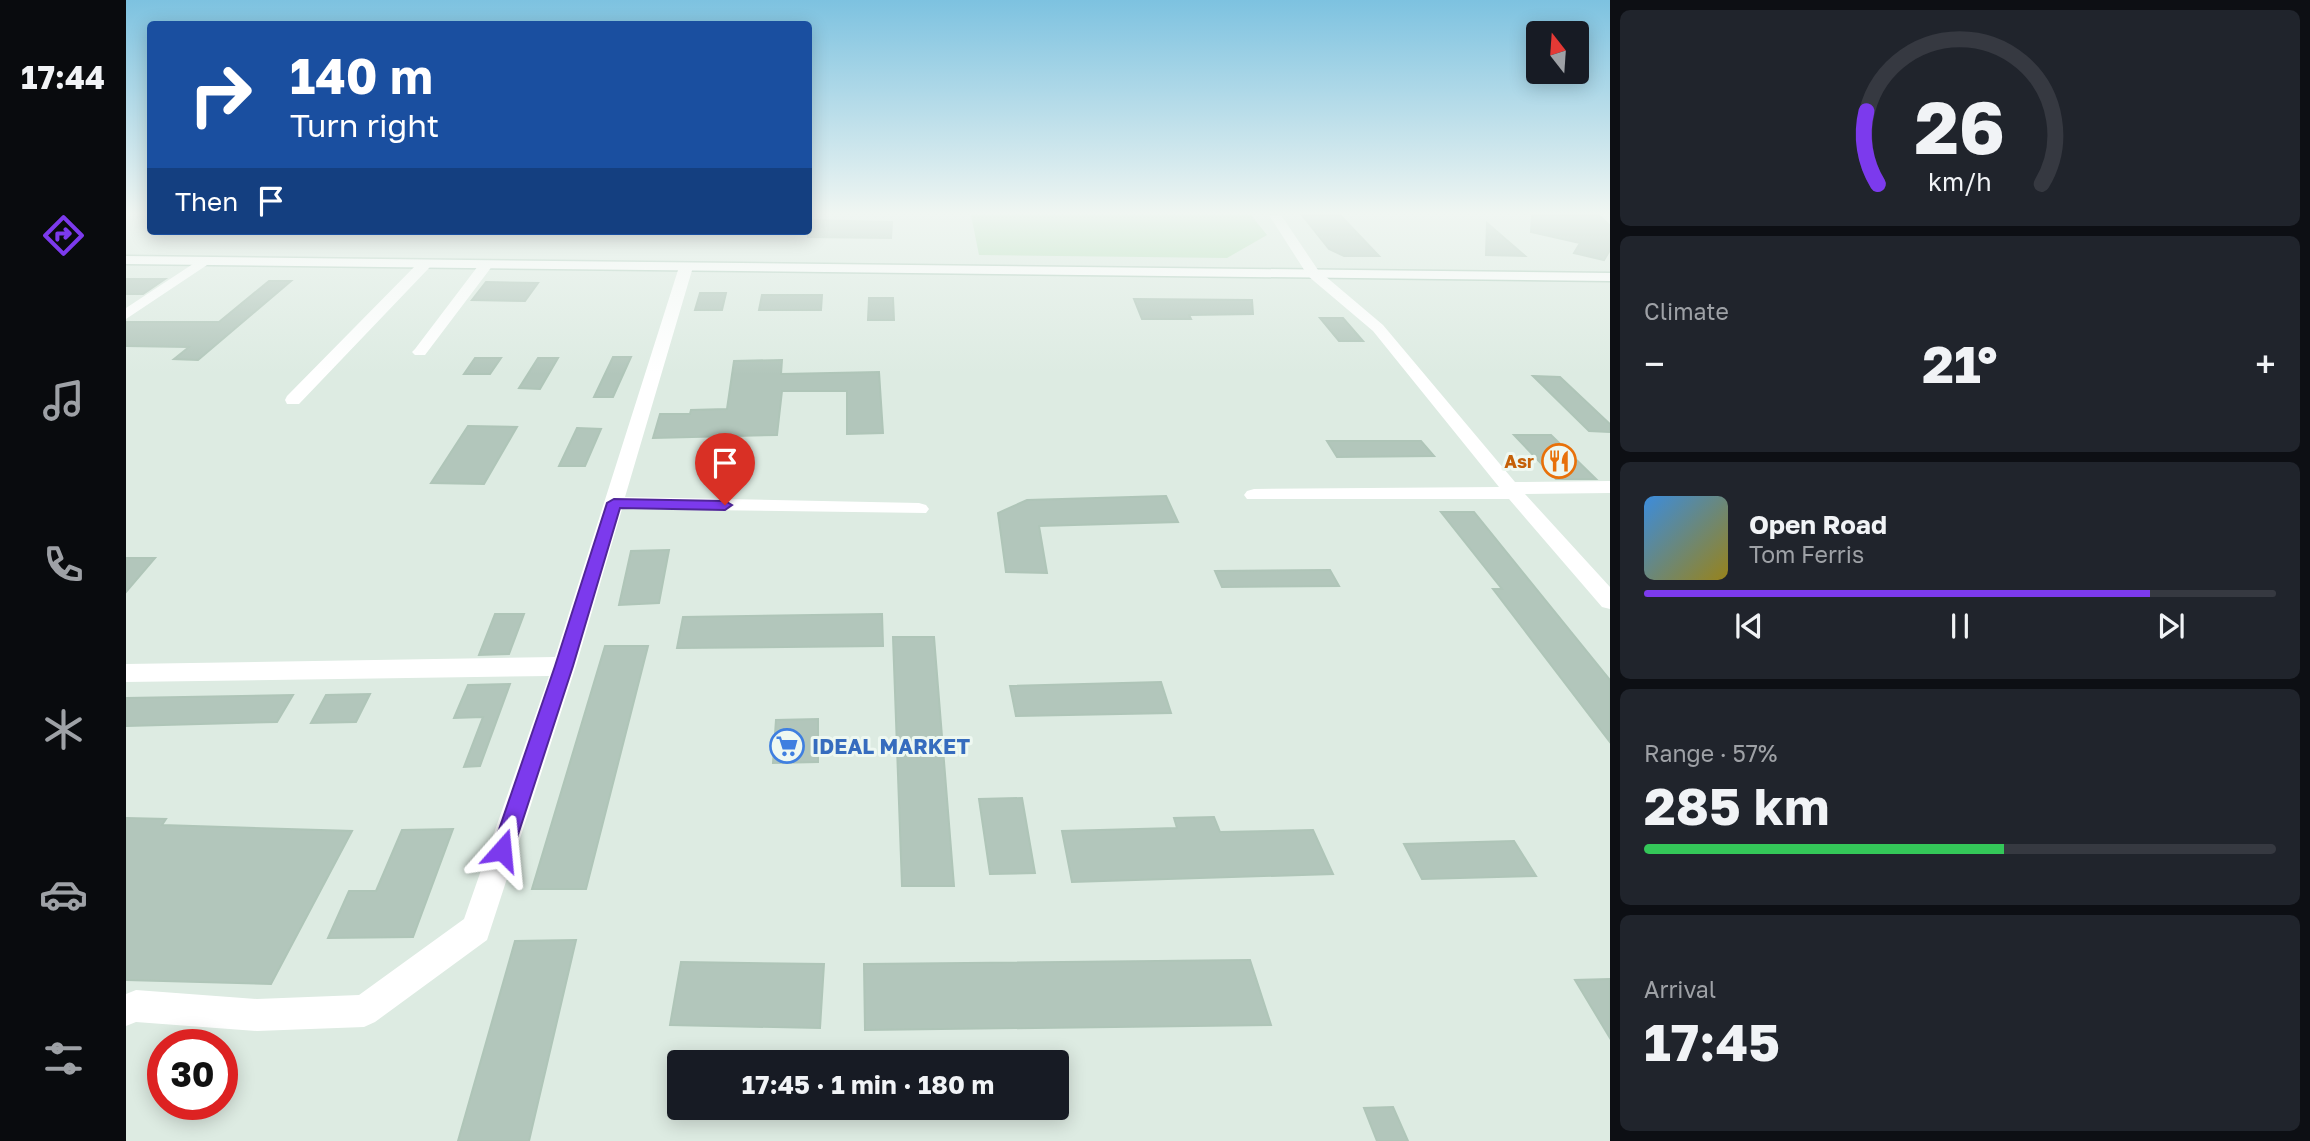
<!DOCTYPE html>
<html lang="en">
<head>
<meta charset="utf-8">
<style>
  body { margin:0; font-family:"Golos Text",sans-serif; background:#20242c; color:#f1f3f6; height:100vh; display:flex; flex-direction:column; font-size:26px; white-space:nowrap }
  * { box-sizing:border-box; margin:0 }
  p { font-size:23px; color:#9ea1a6 }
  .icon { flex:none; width:38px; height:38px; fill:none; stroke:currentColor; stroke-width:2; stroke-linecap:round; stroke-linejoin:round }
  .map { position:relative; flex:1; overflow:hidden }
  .panel { display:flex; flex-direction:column; gap:10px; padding:10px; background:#0d0f14; width:700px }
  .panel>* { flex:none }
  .guide { position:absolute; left:21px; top:21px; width:665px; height:214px; border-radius:7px; box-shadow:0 4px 18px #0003; background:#1a4fa0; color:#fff; overflow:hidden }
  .needle { width:46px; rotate:343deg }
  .tools { position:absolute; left:1400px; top:21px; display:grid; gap:14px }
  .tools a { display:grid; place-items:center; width:63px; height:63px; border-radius:7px; background:#171b24; box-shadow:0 4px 18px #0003; font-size:35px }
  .speed { position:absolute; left:21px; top:1029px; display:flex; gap:14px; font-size:35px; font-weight:700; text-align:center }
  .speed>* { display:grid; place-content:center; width:91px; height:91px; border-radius:50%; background:#171b24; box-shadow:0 4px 18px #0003; line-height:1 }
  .speed .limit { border:10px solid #d22; background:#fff; color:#111 }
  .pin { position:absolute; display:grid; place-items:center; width:60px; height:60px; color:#fff; margin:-72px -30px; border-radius:50% 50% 50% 0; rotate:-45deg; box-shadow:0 0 7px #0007 }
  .pin .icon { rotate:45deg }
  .me { position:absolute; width:77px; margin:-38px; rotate:18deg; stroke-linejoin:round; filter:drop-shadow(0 0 5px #0008) }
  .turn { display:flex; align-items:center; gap:24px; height:147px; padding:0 28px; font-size:32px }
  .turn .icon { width:91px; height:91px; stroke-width:2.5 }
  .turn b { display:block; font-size:49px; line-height:60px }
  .then { display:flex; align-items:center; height:66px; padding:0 28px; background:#0003; gap:14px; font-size:26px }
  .big { font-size:52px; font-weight:700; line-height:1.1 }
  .panel .tile { flex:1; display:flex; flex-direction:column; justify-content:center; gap:10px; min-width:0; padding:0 24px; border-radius:10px; background:#20242c }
  .panel .dial { align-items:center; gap:0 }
  .dial svg { height:182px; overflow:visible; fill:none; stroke:#363941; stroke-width:7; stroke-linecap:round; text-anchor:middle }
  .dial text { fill:#f1f3f6; stroke:none }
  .song { display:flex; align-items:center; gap:21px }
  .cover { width:84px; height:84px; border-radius:10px; background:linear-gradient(135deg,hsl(210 70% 55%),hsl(50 70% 35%)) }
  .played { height:7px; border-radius:4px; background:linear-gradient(90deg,#7c3aed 80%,#363941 80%) }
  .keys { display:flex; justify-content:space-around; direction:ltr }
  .heat { display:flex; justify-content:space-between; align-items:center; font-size:38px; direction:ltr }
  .charge { height:10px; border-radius:5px; background:linear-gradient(90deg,#34c759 57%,#363941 0) }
  .trip { position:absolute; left:541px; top:1050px; width:402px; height:70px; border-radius:7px; background:#171b24; box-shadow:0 4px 18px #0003; font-weight:700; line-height:70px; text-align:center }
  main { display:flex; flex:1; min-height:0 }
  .tabs { display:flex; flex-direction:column; width:126px; justify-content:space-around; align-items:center; background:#090b0e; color:#9ea1a6 }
  .tabs .icon { width:49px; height:49px }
  .tabs .active { color:#7c3aed }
  .tabs b { font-size:32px; color:#f1f3f6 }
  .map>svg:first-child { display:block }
  .green { fill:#b3dfb7 }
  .building { fill:#b2c6bb; stroke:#afc5b8; stroke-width:2 }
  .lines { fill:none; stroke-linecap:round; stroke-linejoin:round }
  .secondary-casing { stroke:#afccbc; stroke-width:3 }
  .street { fill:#fff; fill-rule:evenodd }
  .secondary { fill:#fff; fill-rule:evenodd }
  .route { fill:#7c3aed; stroke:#51269a; stroke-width:2 }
  .labels { text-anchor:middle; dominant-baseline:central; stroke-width:6; stroke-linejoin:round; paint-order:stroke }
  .food-label { font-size:18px; font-weight:bold; fill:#c56008; stroke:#eef8f1; text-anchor:end }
  .near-shop-label { font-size:21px; font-weight:bold; fill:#366cbe; stroke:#eef8f1; text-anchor:start }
</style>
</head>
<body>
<main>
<nav class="tabs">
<b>17:44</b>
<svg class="icon active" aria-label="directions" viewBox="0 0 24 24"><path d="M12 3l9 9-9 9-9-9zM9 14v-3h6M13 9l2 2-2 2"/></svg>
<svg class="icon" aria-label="music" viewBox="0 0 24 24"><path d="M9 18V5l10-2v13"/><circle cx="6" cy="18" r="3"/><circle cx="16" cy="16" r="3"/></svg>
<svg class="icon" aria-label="phone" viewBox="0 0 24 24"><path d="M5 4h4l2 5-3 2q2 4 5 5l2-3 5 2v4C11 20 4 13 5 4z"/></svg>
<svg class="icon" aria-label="climate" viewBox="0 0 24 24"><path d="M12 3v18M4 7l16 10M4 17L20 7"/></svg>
<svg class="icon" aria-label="car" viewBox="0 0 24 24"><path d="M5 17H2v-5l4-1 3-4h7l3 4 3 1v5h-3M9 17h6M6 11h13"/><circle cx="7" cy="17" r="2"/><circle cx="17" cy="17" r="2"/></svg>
<svg class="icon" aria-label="filters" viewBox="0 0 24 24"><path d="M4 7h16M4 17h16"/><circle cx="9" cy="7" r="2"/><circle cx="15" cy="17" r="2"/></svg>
</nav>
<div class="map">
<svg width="1484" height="1141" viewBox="0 0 1484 1141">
  <rect width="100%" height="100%" fill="#ddebe2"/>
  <path class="green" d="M845 215H1125L1141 235 1101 258 853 255Z"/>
  <path class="building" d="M1176 215H1214L1253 256H1218L1203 249Z
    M1406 215H1473L1484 226V250L1478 260 1448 253 1454 243 1405 232Z
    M682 220 766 222 765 238 682 237Z
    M1361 223 1399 256 1360 255Z
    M0 279H39L17 294H0Z
    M143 281H165L72 360 48 359 63 347 0 346V322H93Z
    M360 282 412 283 399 301 346 300Z
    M574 293H600L596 310H569Z
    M636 295H696L695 310H633Z
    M743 298H767L768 320H742Z
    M1008 299 1126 300 1127 314 1063 315 1065 319H1016Z
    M1194 318H1217L1237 341H1213Z
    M487 357H505L487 397H468Z
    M349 358H375L364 374H338Z
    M412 358H432L414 389 393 388Z
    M656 360 655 374 753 372 757 433 721 434V391H656L651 435 527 438 534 414H564L565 410 601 409 608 361Z
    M1407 376 1434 377 1484 424V432L1463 431Z
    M342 426 391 427 358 484 305 483Z
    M451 428 475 429 459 466H433Z
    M1388 435H1425L1470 479H1430Z
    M1201 441H1295L1308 456 1211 457Z
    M1040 496 1052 522 913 526 921 573 880 572 872 513 901 500Z
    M1315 512H1348L1484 680V742L1367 589H1376Z
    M543 550 533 603 493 605 505 551Z
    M0 558H29L0 592Z
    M1204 570 1213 586 1096 587 1089 571Z
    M369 614H398L383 654 353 655Z
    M756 614 757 646 551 648 557 617Z
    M767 637H808L828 886H776Z
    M479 646H522L460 889H406Z
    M1035 682 1045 713 890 716 884 686Z
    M384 684 354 766 338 767 357 717 328 718 342 685Z
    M244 694 230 722 185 723 200 695Z
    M167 695 151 722 0 726V698Z
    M692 719V762L647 763 650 720Z
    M896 798 909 873 864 874 853 799Z
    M1088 817 1094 832 1187 830 1207 874 946 882 936 831 1051 828 1048 818Z
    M0 818 40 819 36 825 226 831 145 984 0 980Z
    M327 829 287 937 202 938 223 891H250L276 830Z
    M1388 841 1410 876 1296 879 1278 844Z
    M450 940 403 1141H332L389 941Z
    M1124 960 1145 1025 739 1030 738 964Z
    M555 962 698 964 694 1028 544 1025Z
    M1484 979V1038L1449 980Z
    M1267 1107 1282 1141H1251L1238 1108Z"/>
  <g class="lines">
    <g class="secondary-casing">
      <path id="secondary" d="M0 256 1484 273V281L0 264Z"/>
    </g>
    <path class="street" d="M1143 215H1155L1192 270 1257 325 1389 482 1484 481V493L1399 494 1484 587V609L1476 607 1383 499H1121L1118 495 1121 491 1128 489 1373 487 1247 331 1182 276Z
      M76 258 82 262 81 265 0 319V308Z
      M298 261 305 265 303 268 173 404H161L159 400 161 396 293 262Z
      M360 261 367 265 299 355H289L286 352 289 349 355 262Z
      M560 263 567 267 499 497 793 503 800 505 803 509 800 513 496 509 450 666 361 940 249 1022 238 1027 131 1031 10 1022 0 1026V994L10 990 131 999 233 995 338 919 423 676 0 682V664L429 657 553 267Z"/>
    <use href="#secondary" class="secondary"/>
  </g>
  <linearGradient id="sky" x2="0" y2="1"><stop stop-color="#7dc2e0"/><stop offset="0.57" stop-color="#f0f6f2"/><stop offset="1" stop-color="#f0f6f2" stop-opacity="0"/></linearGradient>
  <rect width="1484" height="374" fill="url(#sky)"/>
  <path class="route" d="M488 499 599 501 606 505 599 510 494 508 447 666 387 850 384 857 376 860 369 857 366 850 429 666 481 503Z"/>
  <defs>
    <g id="restaurant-ring" transform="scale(1.75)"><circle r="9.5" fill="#eef8f1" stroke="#e8710a" stroke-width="1.5"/><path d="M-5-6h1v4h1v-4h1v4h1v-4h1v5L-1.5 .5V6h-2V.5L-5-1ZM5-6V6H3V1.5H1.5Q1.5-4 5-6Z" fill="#e8710a"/></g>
    <g id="supermarket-ring" transform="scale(1.75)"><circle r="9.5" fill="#eef8f1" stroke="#3f7fe0" stroke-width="1.5"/><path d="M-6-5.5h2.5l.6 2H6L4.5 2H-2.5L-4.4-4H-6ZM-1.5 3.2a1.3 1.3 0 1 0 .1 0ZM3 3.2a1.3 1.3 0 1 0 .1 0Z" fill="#3f7fe0"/></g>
  </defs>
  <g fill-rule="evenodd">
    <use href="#restaurant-ring" x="1433" y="461"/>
    <use href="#supermarket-ring" x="661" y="746"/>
  </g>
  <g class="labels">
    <g class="food-label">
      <text x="1408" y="461">Asr</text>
    </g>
    <g class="near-shop-label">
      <text x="686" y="746">IDEAL MARKET</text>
    </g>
  </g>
</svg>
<div class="tools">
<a><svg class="needle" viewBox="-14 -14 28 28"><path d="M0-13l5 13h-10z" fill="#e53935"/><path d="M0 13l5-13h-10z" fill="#9ea1a6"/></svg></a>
</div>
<div class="speed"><div class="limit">30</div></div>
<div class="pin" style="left:599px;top:505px;background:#d93025"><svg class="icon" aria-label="arrive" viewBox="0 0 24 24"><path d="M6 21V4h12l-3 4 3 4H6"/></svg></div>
<svg class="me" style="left:376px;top:850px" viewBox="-20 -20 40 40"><path d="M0-17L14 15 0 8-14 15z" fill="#7c3aed" stroke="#fff" stroke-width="4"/></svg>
<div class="trip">17:45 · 1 min · 180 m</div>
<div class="guide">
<div class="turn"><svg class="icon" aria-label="right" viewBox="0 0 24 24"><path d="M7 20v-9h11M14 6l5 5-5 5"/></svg><div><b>140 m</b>Turn right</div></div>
<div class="then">Then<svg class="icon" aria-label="arrive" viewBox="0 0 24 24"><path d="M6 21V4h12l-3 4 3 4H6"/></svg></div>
</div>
</div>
<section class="panel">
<div class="tile dial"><svg viewBox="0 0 100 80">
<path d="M14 69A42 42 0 1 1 86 69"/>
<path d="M14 69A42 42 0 0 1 9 37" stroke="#7c3aed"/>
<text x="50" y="56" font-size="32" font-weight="700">26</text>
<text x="50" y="72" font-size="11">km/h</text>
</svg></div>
<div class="tile"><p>Climate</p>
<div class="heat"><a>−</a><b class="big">21°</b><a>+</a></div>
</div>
<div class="tile">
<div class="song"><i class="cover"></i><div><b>Open Road</b><p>Tom Ferris</p></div></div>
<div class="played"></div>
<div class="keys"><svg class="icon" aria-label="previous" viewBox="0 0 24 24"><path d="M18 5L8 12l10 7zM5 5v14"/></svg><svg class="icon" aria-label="pause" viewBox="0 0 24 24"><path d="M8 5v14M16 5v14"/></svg><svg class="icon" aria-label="next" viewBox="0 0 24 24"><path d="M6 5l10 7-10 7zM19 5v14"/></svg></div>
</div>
<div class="tile"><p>Range · 57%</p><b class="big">285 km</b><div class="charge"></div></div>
<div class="tile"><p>Arrival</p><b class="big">17:45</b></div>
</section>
</main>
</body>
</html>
